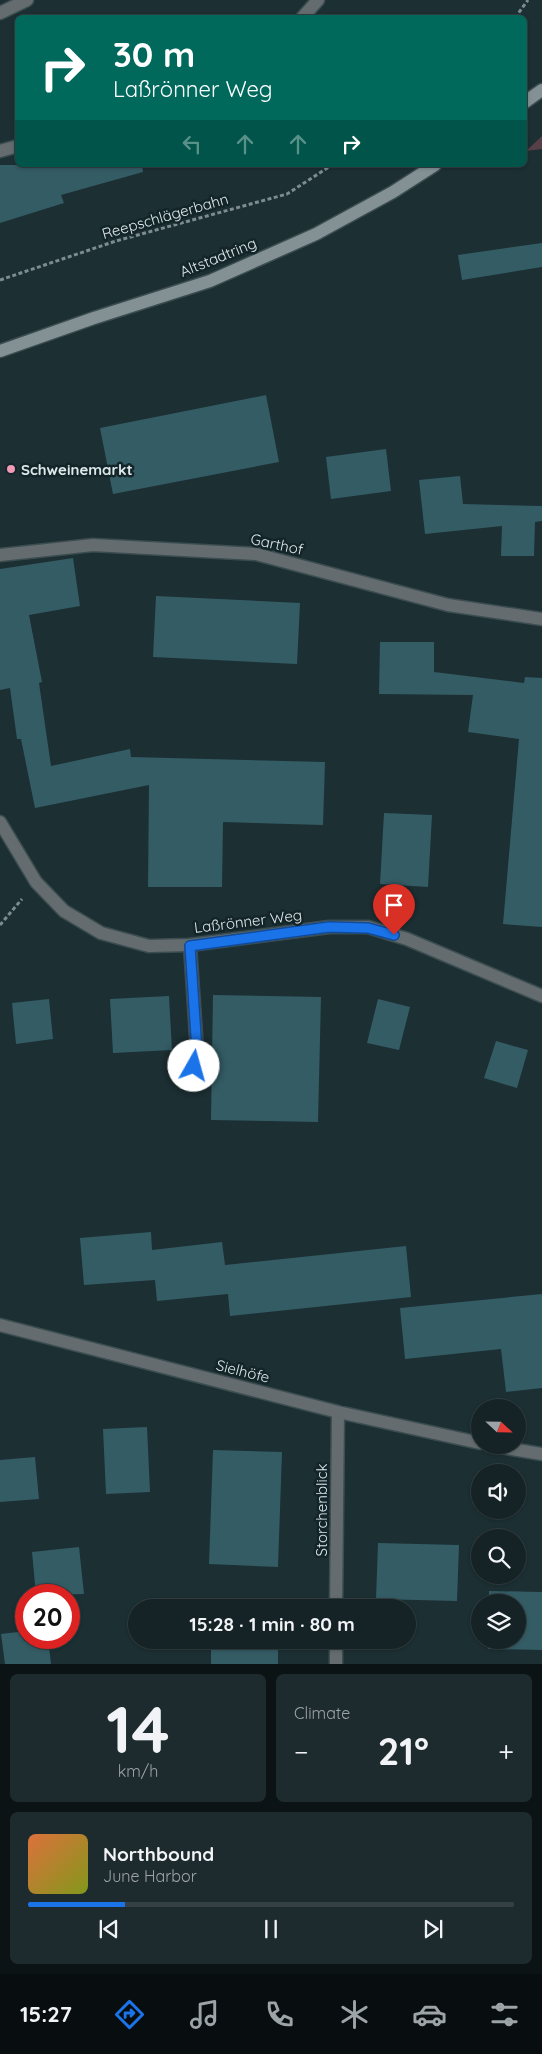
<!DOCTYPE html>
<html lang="en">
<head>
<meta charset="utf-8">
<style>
  body { margin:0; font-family:Quicksand,sans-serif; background:#1e2b2e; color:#f1f3f6; height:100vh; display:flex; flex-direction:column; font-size:19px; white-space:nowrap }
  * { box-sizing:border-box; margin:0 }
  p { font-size:16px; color:#9da4a7 }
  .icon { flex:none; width:28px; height:28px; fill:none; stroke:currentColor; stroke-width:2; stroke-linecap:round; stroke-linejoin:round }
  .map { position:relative; height:1664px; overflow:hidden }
  .panel { display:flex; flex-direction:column; gap:10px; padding:10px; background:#0c1315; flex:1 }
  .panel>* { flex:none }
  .guide { position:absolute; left:15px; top:15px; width:512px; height:152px; border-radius:8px; box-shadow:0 1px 4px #0004,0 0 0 1px #344043; background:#00695c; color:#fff; overflow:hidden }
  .needle { width:32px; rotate:112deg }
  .buttons { position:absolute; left:471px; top:1399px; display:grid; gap:10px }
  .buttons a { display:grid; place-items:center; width:55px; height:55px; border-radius:50%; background:#152326; box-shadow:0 1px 4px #0004,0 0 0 1px #344043; font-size:25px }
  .speed { position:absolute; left:15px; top:1584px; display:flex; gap:10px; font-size:25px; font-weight:700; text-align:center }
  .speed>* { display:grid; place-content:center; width:65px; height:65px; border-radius:50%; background:#152326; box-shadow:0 1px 4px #0004,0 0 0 1px #344043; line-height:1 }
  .speed .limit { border:8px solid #d22; background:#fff; color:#111 }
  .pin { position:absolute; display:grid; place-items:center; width:42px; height:42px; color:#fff; margin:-51px -21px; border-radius:50% 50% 50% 0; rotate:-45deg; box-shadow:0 0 5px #0007 }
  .pin .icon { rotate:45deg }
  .me { position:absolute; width:55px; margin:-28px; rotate:7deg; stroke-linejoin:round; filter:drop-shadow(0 0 4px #0008) }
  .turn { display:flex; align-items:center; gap:18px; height:105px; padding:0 15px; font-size:22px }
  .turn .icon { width:65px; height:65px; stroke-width:2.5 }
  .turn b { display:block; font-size:35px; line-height:42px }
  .lanes { display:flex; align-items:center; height:48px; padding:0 15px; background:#0003; justify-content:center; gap:25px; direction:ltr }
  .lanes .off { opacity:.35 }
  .big { font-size:38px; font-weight:800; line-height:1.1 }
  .panel .tile { flex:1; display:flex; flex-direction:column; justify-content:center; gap:8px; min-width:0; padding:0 18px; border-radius:8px; background:#1e2b2e }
  .panel .dial { align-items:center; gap:0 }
  .dial b { font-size:65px; line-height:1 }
  .song { display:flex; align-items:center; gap:15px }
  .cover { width:60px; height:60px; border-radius:8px; background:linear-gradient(135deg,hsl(20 70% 55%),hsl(70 70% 35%)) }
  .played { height:5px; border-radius:2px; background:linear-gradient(90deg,#1a73e8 20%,#344043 20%) }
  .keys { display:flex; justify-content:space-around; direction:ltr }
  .heat { display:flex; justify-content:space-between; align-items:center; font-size:28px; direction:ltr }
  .panel .tiles { flex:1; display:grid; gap:10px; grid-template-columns:1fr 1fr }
  .tile:last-child { grid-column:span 2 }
  .trip { position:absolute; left:128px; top:1599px; width:288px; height:50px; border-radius:25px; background:#152326; box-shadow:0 1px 4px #0004,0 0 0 1px #344043; font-weight:800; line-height:50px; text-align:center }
  .tab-bar { display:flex; height:80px; justify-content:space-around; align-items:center; background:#080e0f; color:#9da4a7 }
  .tab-bar .icon { width:35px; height:35px }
  .tab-bar .selected { color:#1a73e8 }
  .tab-bar b { font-size:22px; color:#f1f3f6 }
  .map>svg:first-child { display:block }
  .green { fill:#563f46 }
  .building { fill:#345c65 }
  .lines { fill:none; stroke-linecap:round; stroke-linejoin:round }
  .lane-casing { stroke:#3b4d50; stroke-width:15 }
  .street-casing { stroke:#3b4d50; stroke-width:15 }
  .secondary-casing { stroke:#3b4d50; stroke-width:15 }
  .path { stroke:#7d8c90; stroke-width:3; stroke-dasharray:4 2.5; stroke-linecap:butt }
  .lane { stroke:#646c6f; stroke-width:12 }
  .street { stroke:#646c6f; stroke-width:12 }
  .secondary { stroke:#839195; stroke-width:12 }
  .route-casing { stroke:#114b97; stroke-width:12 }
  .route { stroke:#1a73e8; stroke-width:9 }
  .poi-dot { fill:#f09ab6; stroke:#132529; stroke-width:2 }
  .labels { text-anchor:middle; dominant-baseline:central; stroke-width:5; stroke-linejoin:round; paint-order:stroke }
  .street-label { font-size:15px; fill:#dde8eb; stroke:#132529 }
  .poi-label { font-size:15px; font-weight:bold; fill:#dde8eb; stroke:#132529; text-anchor:start }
</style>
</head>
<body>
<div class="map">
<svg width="542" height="1664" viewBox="0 0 542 1664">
  <rect width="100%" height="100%" fill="#1c2f33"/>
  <path class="green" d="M542 136V149L526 151Z"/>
  <path class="building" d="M0 165H142L143 172 61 195 64 203 0 223Z
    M542 243V267L462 280 458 255Z
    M266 395 279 462 113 494 100 428Z
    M386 449 391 491 331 499 326 457Z
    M460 476 463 504 542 506V521L535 522 534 556H501L502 526 425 534 419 480Z
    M73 558 80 606 29 615 42 682 39 683 51 766 130 749 131 757 325 762 323 825 223 822 222 887H148L149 785 35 808 21 739H17L10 688 0 690V569Z
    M156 596 300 603 297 664 153 657Z
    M380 642H434V672L524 683 525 677 542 678V927L503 924 519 739 468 732 473 695 379 694Z
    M384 813 432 815 428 887 380 884Z
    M213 995 321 997 318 1122 211 1120Z
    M169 996 172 1050 113 1053 110 999Z
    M49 999 53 1039 16 1044 12 1003Z
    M378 999 410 1007 399 1050 367 1043Z
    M496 1041 528 1050 517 1088 484 1078Z
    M151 1232 152 1250 222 1242 225 1265 406 1246 411 1297 230 1316 228 1294 157 1301 155 1280 84 1285 80 1238Z
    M542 1294V1388L506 1392 501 1349 405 1359 400 1308Z
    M147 1427 150 1492 106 1494 103 1429Z
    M213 1450 282 1452 278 1567 209 1564Z
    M35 1457 39 1499 0 1502V1460Z
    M378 1543 459 1545 457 1601 376 1599Z
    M79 1547 84 1594 36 1595 32 1552Z
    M489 1591 542 1592V1650L488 1649 489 1640H518V1602H489Z
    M26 1631V1638H48L51 1664H5L1 1634Z
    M211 1640H278V1664H211Z"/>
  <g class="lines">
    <g class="lane-casing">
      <path id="lane" d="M183 1071 193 1067 197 1051 190 945"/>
    </g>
    <g class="street-casing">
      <path id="street" d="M0 13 27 0
        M302 18 318 0
        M0 151 18 146
        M0 555 93 545 256 554 448 605 542 619
        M0 822 36 882 64 911 101 933 149 946 190 945 329 927H368L407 939 542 996
        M0 1325 338 1412 480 1443
        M488 1445 542 1454
        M336 1608 338 1412
        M336 1664V1640"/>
    </g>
    <g class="secondary-casing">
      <path id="secondary" d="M525 102 542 90
        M0 351 94 318 210 281 316 234 393 192 435 165"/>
    </g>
    <path class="path" d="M515 18 528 0
      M0 280 116 241 287 194 332 165
      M0 925 22 899"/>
    <use href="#lane" class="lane"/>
    <use href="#street" class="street"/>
    <use href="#secondary" class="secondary"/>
  </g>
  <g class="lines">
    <g class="route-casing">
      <path id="route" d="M194 1066 197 1051 190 946 329 927 368 928 394 935"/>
    </g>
    <use href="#route" class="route"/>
  </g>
  <circle class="poi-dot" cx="11" cy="469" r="5"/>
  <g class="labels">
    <g class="street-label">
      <text transform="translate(165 216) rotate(-16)">Reepschlägerbahn</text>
      <text transform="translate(218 257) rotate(-22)">Altstadtring</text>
      <text transform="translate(277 544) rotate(12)">Garthof</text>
      <text transform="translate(248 921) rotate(-7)">Laßrönner Weg</text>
      <text transform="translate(243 1371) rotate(14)">Sielhöfe</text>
      <text transform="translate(321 1510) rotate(-90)">Storchenblick</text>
    </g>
    <g class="poi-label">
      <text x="21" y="469">Schweinemarkt</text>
    </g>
  </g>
</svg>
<div class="buttons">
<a><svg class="needle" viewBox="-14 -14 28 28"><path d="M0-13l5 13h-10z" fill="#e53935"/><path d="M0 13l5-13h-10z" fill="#9da4a7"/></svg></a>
<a><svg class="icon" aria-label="sound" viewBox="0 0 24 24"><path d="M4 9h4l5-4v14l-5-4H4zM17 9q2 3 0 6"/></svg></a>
<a><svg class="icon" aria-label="search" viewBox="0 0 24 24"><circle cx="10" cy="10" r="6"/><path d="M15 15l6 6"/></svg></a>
<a><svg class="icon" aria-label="layers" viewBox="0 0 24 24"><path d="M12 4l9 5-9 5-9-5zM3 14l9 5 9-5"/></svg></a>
</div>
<div class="speed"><div class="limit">20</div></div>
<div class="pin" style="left:394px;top:935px;background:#d93025"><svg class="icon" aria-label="arrive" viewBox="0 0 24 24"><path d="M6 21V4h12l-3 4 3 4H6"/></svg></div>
<svg class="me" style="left:194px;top:1066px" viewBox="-20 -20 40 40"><circle r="19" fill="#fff"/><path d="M0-13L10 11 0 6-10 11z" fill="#1a73e8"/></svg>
<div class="trip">15:28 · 1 min · 80 m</div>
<div class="guide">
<div class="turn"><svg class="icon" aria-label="right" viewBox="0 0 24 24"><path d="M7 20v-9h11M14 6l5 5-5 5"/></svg><div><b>30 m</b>Laßrönner Weg</div></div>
<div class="lanes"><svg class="icon off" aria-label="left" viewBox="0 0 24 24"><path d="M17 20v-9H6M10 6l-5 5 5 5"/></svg><svg class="icon off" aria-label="ahead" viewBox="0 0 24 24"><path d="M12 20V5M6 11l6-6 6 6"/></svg><svg class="icon off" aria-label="ahead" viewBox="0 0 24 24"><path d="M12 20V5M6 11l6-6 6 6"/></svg><svg class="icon" aria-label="right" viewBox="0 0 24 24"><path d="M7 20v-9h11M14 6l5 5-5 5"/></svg></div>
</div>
</div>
<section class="panel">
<div class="tiles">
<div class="tile dial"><b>14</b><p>km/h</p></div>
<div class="tile"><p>Climate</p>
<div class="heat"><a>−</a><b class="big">21°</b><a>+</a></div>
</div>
<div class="tile">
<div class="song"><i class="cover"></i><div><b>Northbound</b><p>June Harbor</p></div></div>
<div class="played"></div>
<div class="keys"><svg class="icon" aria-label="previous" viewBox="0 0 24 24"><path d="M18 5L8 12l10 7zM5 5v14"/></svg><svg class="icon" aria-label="pause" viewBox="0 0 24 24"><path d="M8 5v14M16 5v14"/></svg><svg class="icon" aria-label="next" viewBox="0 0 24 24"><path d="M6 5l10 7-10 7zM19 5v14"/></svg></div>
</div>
</div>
</section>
<nav class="tab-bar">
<b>15:27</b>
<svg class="icon selected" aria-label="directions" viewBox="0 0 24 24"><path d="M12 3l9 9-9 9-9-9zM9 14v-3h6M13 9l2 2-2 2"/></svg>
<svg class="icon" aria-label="music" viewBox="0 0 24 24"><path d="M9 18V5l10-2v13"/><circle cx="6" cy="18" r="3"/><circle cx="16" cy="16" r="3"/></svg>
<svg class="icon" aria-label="phone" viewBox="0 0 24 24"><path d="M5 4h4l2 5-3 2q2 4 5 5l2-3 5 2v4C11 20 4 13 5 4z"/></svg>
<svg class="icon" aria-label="climate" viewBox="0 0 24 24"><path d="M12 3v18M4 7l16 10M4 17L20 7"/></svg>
<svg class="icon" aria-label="car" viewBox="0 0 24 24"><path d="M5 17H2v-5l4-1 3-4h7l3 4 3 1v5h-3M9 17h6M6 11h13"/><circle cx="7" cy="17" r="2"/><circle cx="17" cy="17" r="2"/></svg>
<svg class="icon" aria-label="filters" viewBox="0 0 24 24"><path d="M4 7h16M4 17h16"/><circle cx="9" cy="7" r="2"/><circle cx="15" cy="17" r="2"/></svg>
</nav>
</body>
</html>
